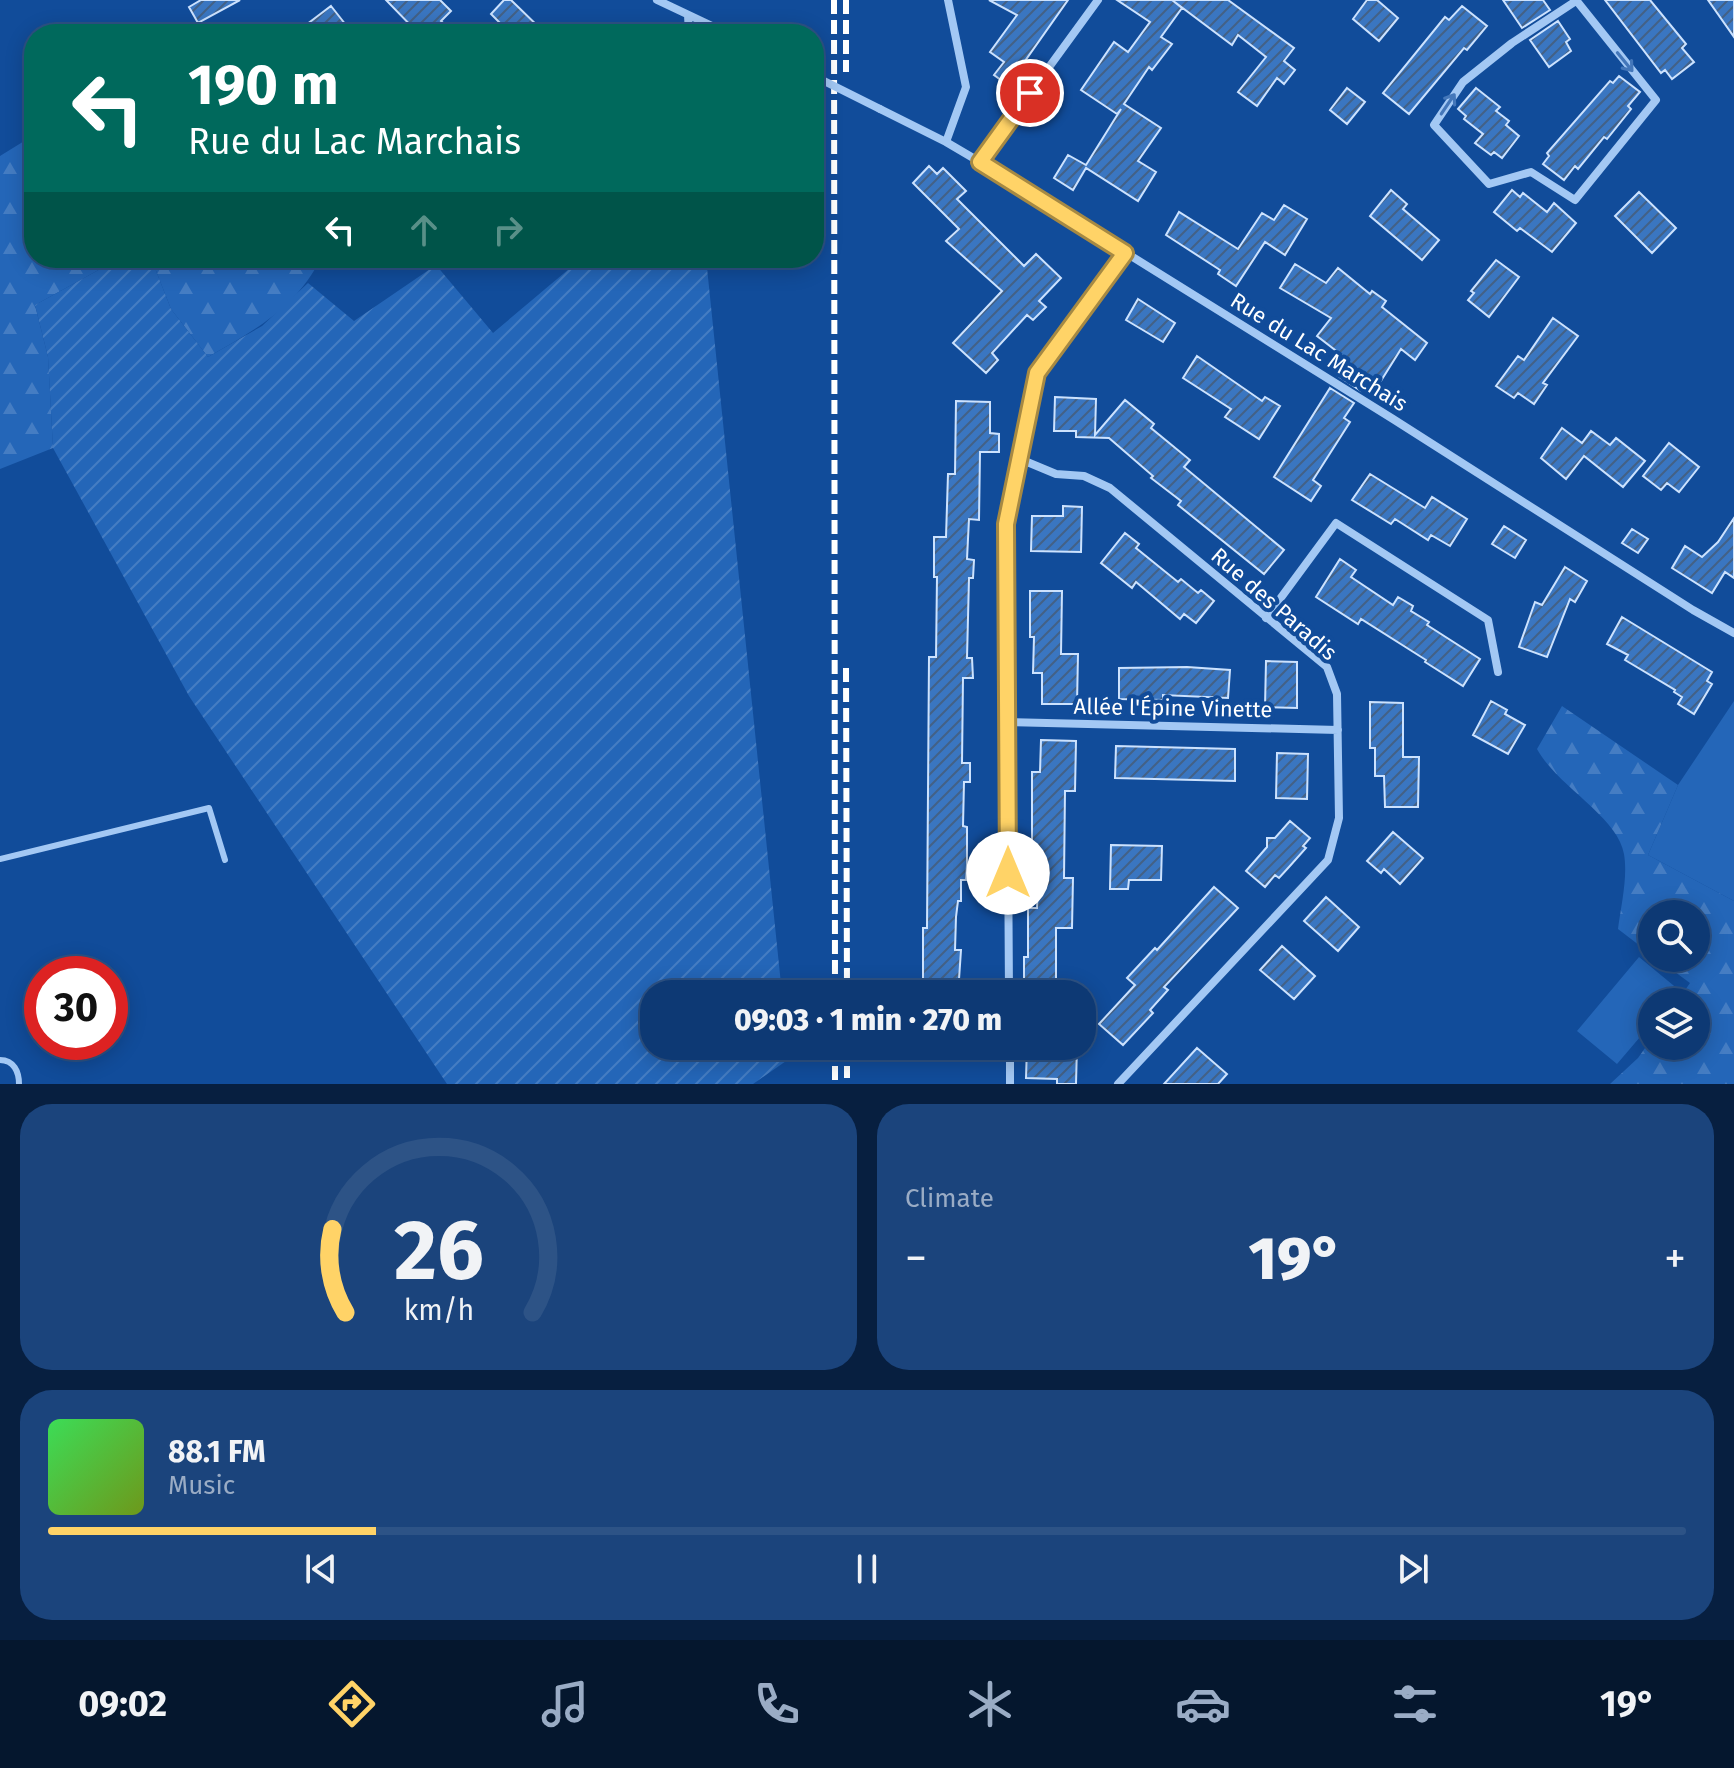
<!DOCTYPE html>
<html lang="en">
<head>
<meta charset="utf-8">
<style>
  body { margin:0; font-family:"Fira Sans",sans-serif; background:#1b447c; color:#f1f3f6; height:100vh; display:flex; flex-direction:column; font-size:30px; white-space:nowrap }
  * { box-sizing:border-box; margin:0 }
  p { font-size:26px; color:#9aacc5 }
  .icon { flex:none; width:44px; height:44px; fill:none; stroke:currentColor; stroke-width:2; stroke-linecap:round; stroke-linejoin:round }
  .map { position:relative; height:1084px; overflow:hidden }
  .sheet { display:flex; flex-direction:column; gap:20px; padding:20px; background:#071f40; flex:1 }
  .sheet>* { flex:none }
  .hud { position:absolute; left:24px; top:24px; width:800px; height:244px; border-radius:32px; box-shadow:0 4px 20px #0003,0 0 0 2px #2d5386; background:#00695c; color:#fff; overflow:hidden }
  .buttons { position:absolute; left:1638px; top:900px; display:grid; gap:16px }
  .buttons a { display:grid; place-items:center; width:72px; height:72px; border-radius:50%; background:#0d3974; box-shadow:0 4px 20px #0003,0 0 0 2px #2d5386; font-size:40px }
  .speed { position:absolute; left:24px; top:956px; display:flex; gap:16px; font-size:40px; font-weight:700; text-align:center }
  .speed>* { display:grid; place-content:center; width:104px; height:104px; border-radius:50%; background:#0d3974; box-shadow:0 4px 20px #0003,0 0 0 2px #2d5386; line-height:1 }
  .speed .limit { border:12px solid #d22; background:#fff; color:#111 }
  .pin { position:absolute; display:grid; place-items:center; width:68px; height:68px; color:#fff; margin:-34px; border:4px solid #fff; border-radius:50%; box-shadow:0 2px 8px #0007 }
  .me { position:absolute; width:88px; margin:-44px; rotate:0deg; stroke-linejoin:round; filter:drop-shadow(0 0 6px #0008) }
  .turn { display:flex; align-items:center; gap:28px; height:168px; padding:0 32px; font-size:36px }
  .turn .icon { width:104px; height:104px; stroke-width:2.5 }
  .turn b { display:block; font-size:56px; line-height:68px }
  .lanes { display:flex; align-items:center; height:76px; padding:0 32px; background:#0003; justify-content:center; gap:40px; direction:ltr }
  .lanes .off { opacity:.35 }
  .big { font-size:60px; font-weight:800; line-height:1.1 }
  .sheet .tile { flex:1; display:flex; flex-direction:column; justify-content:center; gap:12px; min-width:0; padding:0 28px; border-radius:32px; background:#1b447c }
  .sheet .dial { align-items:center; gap:0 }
  .dial svg { height:208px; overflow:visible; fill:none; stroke:#2d5386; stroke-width:7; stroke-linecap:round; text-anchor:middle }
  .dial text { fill:#f1f3f6; stroke:none }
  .song { display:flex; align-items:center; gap:24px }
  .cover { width:96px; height:96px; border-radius:12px; background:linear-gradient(135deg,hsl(130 70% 55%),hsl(80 70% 35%)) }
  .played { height:8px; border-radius:4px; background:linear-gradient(90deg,#ffd367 20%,#2d5386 20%) }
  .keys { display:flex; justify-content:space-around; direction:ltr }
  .heat { display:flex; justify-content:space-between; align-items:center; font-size:44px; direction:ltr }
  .sheet .tiles { flex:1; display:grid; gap:20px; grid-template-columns:1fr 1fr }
  .tile:last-child { grid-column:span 2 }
  .trip { position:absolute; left:640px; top:980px; width:456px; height:80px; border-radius:32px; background:#0d3974; box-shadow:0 4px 20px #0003,0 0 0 2px #2d5386; font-weight:800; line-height:80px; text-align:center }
  .dock { display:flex; height:128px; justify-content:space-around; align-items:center; background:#05172e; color:#9aacc5 }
  .dock .icon { width:56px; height:56px }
  .dock .on { color:#ffd367 }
  .dock b { font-size:36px; color:#f1f3f6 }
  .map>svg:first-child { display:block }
  .grass { fill:#2466b8 }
  .forest { fill:url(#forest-firs) }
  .garden { fill:url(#garden-furrows) }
  .building { fill:url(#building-hatch); stroke:#cce2fe; stroke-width:2 }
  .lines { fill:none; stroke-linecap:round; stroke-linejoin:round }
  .service { stroke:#a3c8f4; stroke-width:6 }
  .minor { stroke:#a3c8f4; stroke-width:8 }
  .rail { stroke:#fff; stroke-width:6; stroke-dasharray:14 6; stroke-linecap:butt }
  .minor-bridge { stroke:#a3c8f4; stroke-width:8 }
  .oneway { stroke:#4477ba }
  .route-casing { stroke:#a68943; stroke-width:20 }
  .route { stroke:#ffd367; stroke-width:14 }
  .labels { text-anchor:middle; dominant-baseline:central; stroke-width:8; stroke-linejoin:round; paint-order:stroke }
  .street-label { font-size:22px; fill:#fff; stroke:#114c9a }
</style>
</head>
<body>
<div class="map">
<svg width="1734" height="1084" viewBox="0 0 1734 1084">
  <defs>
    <pattern id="forest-firs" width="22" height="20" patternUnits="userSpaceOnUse" patternTransform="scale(2)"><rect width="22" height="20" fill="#2466b8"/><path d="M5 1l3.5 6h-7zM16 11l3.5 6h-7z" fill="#457dc3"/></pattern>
    <pattern id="garden-furrows" width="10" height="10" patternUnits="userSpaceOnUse" patternTransform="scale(2)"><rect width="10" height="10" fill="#2466b8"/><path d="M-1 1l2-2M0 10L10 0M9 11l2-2" fill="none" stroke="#457dc3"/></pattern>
    <pattern id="building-hatch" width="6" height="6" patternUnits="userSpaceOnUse" patternTransform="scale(2)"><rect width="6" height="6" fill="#3a76c1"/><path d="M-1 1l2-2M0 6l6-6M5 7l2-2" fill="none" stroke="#436186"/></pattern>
  </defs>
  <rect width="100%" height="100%" fill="#114c9a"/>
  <path class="grass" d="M1734 701V901L1648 855 1678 785Z
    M1639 957 1679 990 1669 1002H1652V1023L1617 1064 1577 1031Z"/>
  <path class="forest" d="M34 135V258H148L113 262 35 305 48 357 53 448 0 469V156Z
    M151 258H321C296 308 255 330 208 357L171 309Z
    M1562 706 1678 785 1648 855 1734 901V1084H1610L1638 1058 1652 1038V1046H1696V1002H1677L1690 983 1656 958H1696V914H1652V955L1618 929C1621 906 1628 877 1624 854 1618 817 1557 786 1537 749Z"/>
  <path class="garden" d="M151 258 171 309 208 357 262 326 308 283 354 321 436 265 493 333 582 258H706L782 994H654V1046H787L789 1059 753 1084H447L189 696 53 448 48 357 35 305 113 262Z"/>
  <path class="building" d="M201 0H240L198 23 189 7Z
    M386 0H440L451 11 441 21 455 34H419Z
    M504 0H511L546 34H488L500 23 491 14Z
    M989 0H1068L1008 85 994 75 1004 62 990 52 1017 15Z
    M1117 0H1172L1182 8 1161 37 1172 44 1152 70 1149 67 1124 104 1161 128 1138 161 1156 172 1138 201 1086 168 1073 190 1054 178 1068 155 1086 165 1121 109 1117 114 1081 90 1114 42 1128 52 1150 22Z
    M1172 0H1228L1294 48 1284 61 1295 70 1284 84 1277 78 1257 106 1238 92 1266 57 1238 35 1232 45Z
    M1367 0H1377L1398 18 1379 41 1353 19Z
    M1503 0H1543L1550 10 1522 28Z
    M1605 0H1650L1686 44 1682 48 1694 62 1672 79 1665 70 1661 73Z
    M1708 0H1734V37Z
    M331 6 353 34H294L319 15Z
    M1462 6 1487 26 1467 50 1464 48 1409 114 1383 93 1445 17 1449 20Z
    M1558 21 1570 39 1566 42 1571 51 1549 67 1530 40Z
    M1619 76 1640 92 1628 106 1631 109 1607 139 1604 137 1578 169 1575 166 1564 180 1543 164 1549 156 1547 153 1610 81 1613 83Z
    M1347 88 1365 102 1347 124 1330 110Z
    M1476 88 1500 107 1496 111 1509 121 1506 125 1519 136 1502 158 1494 152 1491 155 1475 143 1483 134 1464 119 1466 116 1458 109Z
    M929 166 937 174 943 168 966 191 957 199 1024 266 1036 254 1061 278 1039 301 1046 307 1033 320 1027 315 992 353 998 360 986 373 953 343 1002 291 946 241 959 229 913 183Z
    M1391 190 1407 204 1403 209 1439 240 1422 260 1370 216Z
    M1512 190 1520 197 1523 193 1547 212 1554 203 1576 223 1552 252 1520 228 1517 231 1494 212Z
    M1639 192 1676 228 1652 253 1615 216Z
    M1284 205 1307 219 1285 255 1265 242 1236 286 1218 274 1220 270 1166 235 1179 212 1238 249 1262 213 1274 220Z
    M1496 260 1519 277 1489 317 1468 300 1474 293 1471 291Z
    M1295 264 1326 283 1338 268 1370 294 1372 291 1386 301 1382 307 1427 343 1415 360 1401 349 1379 384 1372 378 1361 391 1338 376 1348 360 1317 336 1331 318 1280 288Z
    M1138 299 1175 323 1163 342 1126 320Z
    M1553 318 1578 336 1543 383 1547 385 1534 404 1518 393 1514 398 1496 386 1518 356 1524 360Z
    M1197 356 1262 401 1265 397 1280 406 1259 439 1225 417 1231 409 1183 378Z
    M1330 388 1354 403 1344 418 1350 422 1313 480 1321 486 1311 501 1274 477Z
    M1055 397 1096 399 1095 435 1125 400 1154 424 1151 428 1190 460 1184 467 1284 550 1264 574 1178 505 1181 501 1151 478 1153 476 1109 438 1076 437V431H1054Z
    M956 401 990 402V433L999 434V452H980L979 520 969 519 967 559 974 560 973 578H969L967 658H972L973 678H963L962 763H970V782H964L963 826 967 827V865L966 880H961V901H958L956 917 955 950H961L958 994H923V928H927L929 657H936L937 577H934V537H946L948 474H955Z
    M1562 428 1582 443 1591 431 1610 445 1616 438 1645 461 1623 487 1584 456 1566 479 1541 458Z
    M1669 443 1699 467 1679 492 1667 483 1661 490 1643 476Z
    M1370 474 1425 508 1432 497 1467 519 1450 546 1431 535 1428 540 1395 519 1391 524 1352 500Z
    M1063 506 1082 507 1081 552 1031 551 1032 516H1063Z
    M1734 518V578L1725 572 1712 593 1672 568 1685 546 1702 557 1718 542Z
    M1504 526 1526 540 1515 558 1492 544Z
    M1632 529 1648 539 1638 553 1622 543Z
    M1125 533 1139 544 1136 548 1178 582 1181 579 1198 593 1201 590 1214 601 1196 623 1184 614 1180 619 1136 582 1132 588 1101 563Z
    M1340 559 1356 570 1351 577 1393 605 1398 597 1413 606 1411 611 1429 622 1427 625 1480 659 1463 686 1425 662 1426 660 1361 619 1358 624 1316 597Z
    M1565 567 1587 581 1575 602 1570 599 1547 657 1519 647 1535 602 1542 605Z
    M1030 591H1062L1061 654H1078L1077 704H1042V673H1033L1034 637H1030Z
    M1622 617 1712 672 1707 681 1712 684 1694 714 1678 704 1682 697 1674 692 1675 690 1625 660 1628 655 1607 644Z
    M1266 661 1297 662V708L1265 707Z
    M1187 667 1230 670 1228 698 1163 695V700L1119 699V668Z
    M1491 701 1507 710 1505 714 1525 725 1508 754 1473 735Z
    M1370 702 1403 703V757H1419L1418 807H1385L1384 776H1375V748H1370Z
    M1041 740 1076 741 1075 791H1065L1064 878H1073L1072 928H1056V994H1024V957H1028V908H1037L1039 854 1032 853V772H1040Z
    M1116 746 1235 749V781L1115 778Z
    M1277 753 1308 754 1307 799 1276 798Z
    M1290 821 1310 838 1303 846 1306 848 1289 867 1279 878 1275 875 1265 887 1246 871 1267 847V838H1275Z
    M1393 832 1423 858 1400 884 1384 869 1381 873 1367 861Z
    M1111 845 1162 846 1161 880H1129L1128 889H1110Z
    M1214 887 1238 908 1164 987 1168 990 1150 1010 1153 1013 1123 1045 1099 1024 1135 985 1127 978 1155 948 1157 950Z
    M1326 897 1359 927 1338 951 1304 921Z
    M1282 946 1315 976 1294 999 1260 970Z
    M1027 1046H1077L1076 1084H1057V1079L1026 1078Z
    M1197 1048 1227 1074 1218 1084H1164Z"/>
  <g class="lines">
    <path class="service" d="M0 859 209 808 225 860
      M0 1060C14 1060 19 1072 19 1084"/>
    <path class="minor" d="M657 0 729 34
      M1576 0 1656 100 1575 200 1531 172 1489 184 1434 125 1463 82 1512 43 1576 1
      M688 15 689 34
      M880 109 946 142 980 162 1393 419 1693 610 1734 633
      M946 142 966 87 948 0
      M980 162 1098 0
      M1020 459 1056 474 1084 476 1110 488 1327 667 1337 694 1339 818 1328 860 1118 1084
      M1266 618 1336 523 1488 620 1498 672
      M1007 722 1338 730
      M1009 994 1006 524 1037 373 1125 253
      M1010 1046V1084"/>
    <path class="rail" d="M834 0 835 994
      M846 0V72
      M846 668 847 994
      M835 1046V1084
      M847 1046V1078"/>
    <path class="minor-bridge" d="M814 76 880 109"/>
  </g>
  <defs><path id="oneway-shaft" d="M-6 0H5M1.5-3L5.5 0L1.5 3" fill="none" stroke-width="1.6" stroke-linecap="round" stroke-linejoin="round" transform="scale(2)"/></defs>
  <g class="oneway">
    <use href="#oneway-shaft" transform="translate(1625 62) rotate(51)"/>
    <use href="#oneway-shaft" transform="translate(1448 104) rotate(-56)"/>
  </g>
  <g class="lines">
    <g class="route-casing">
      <path id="route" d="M1008 873 1006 524 1037 373 1125 253 980 162 1030 93"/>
    </g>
    <use href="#route" class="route"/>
  </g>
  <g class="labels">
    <g class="street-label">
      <text transform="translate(1319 352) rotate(32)">Rue du Lac Marchais</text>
      <text transform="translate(1274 604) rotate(41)">Rue des Paradis</text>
      <text transform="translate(1173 708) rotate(1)">Allée l'Épine Vinette</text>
    </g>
  </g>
</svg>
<div class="buttons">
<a><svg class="icon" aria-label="search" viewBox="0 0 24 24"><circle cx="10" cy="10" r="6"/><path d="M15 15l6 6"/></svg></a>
<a><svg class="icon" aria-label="layers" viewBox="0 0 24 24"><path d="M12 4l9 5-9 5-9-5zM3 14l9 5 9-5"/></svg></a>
</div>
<div class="speed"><div class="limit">30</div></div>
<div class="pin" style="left:1030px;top:93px;background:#d93025"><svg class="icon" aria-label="arrive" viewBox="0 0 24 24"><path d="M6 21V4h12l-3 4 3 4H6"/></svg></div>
<svg class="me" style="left:1008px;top:873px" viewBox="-20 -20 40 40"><circle r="19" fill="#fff"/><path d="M0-13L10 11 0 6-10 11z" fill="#ffd367"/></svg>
<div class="trip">09:03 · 1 min · 270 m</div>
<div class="hud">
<div class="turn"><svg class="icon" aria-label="left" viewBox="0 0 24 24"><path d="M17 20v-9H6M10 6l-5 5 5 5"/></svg><div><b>190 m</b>Rue du Lac Marchais</div></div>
<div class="lanes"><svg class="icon" aria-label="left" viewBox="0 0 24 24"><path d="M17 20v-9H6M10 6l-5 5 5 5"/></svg><svg class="icon off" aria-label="ahead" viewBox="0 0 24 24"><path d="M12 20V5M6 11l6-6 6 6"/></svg><svg class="icon off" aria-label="right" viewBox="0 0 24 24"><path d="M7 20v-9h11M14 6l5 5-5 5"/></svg></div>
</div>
</div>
<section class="sheet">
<div class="tiles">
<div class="tile dial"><svg viewBox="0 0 100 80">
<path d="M14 69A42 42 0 1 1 86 69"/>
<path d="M14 69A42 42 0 0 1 9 37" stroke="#ffd367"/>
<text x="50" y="56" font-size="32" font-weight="700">26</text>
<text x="50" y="72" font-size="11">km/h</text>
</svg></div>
<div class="tile"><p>Climate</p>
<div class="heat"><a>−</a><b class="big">19°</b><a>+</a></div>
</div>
<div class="tile">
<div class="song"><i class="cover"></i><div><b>88.1 FM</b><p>Music</p></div></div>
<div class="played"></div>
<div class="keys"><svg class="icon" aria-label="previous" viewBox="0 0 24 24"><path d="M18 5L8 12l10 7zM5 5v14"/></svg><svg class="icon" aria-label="pause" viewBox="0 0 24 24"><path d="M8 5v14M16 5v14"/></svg><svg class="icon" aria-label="next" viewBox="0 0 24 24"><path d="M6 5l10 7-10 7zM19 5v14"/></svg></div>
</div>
</div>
</section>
<nav class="dock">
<b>09:02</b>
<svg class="icon on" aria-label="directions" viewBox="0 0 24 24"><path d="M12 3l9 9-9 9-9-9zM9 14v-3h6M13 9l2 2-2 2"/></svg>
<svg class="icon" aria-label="music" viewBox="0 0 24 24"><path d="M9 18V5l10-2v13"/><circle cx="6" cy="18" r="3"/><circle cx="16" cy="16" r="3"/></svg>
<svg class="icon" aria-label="phone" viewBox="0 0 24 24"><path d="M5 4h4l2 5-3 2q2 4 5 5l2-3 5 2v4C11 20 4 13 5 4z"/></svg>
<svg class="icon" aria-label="climate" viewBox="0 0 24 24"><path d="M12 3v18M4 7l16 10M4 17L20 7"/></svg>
<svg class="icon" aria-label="car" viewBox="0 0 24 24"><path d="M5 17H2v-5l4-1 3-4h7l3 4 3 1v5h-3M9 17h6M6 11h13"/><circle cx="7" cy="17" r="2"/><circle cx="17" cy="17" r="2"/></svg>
<svg class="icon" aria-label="filters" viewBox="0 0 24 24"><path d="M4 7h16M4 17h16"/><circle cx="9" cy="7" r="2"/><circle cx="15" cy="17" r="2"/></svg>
<b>19°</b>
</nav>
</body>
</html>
